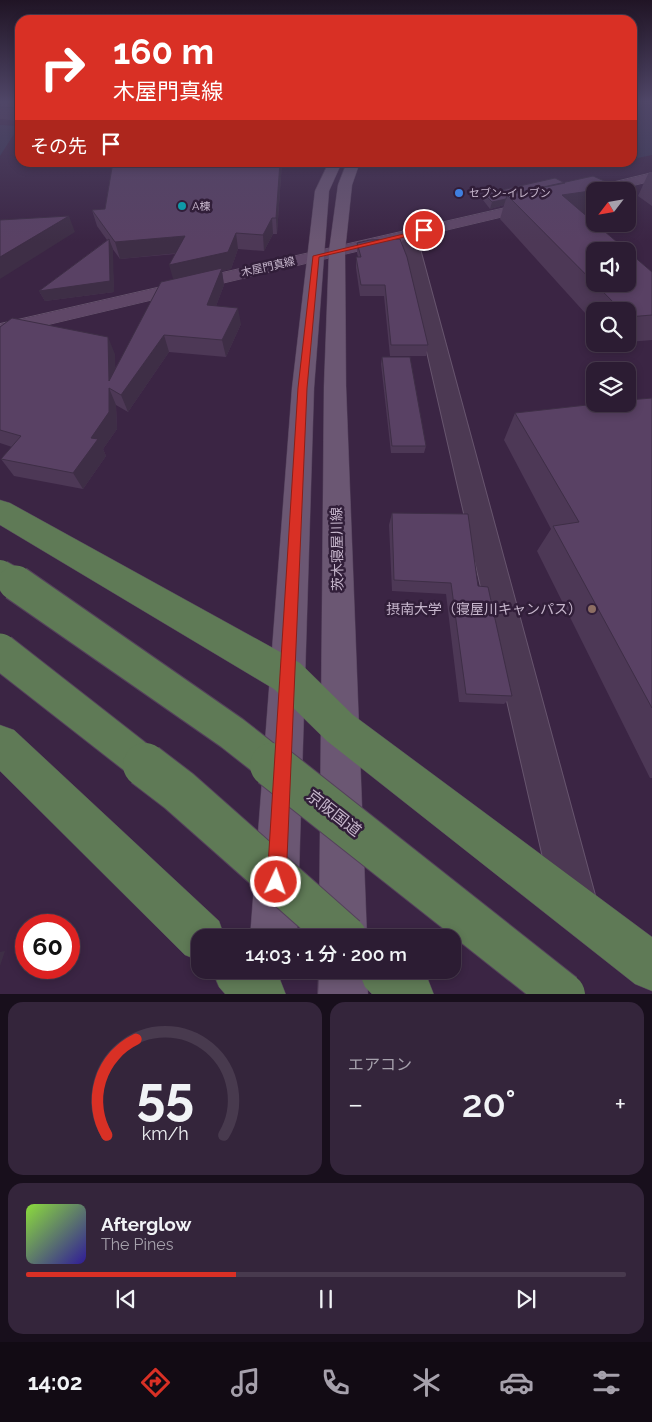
<!DOCTYPE html>
<html lang="ja">
<head>
<meta charset="utf-8">
<style>
  body { margin:0; font-family:Raleway,"Noto Sans JP",sans-serif; background:#34253b; color:#f1f3f6; height:100vh; display:flex; flex-direction:column; font-size:19px; white-space:nowrap }
  * { box-sizing:border-box; margin:0 }
  p { font-size:16px; color:#a6a1ac }
  .icon { flex:none; width:28px; height:28px; fill:none; stroke:currentColor; stroke-width:2; stroke-linecap:round; stroke-linejoin:round }
  .map { position:relative; height:994px; overflow:hidden }
  .panel { display:flex; flex-direction:column; gap:8px; padding:8px; background:#180f1c; flex:1 }
  .panel>* { flex:none }
  .banner { position:absolute; left:15px; top:15px; width:622px; height:152px; border-radius:15px; box-shadow:0 2px 8px #0003,0 0 0 1px #483a4e; background:#d93025; color:#fff; overflow:hidden }
  .needle { width:32px; rotate:239deg }
  .buttons { position:absolute; left:586px; top:182px; display:grid; gap:10px }
  .buttons a { display:grid; place-items:center; width:50px; height:50px; border-radius:10px; background:#2c1c33; box-shadow:0 2px 8px #0003,0 0 0 1px #483a4e; font-size:25px }
  .speed { position:absolute; left:15px; top:914px; display:flex; gap:10px; font-size:25px; font-weight:700; text-align:center }
  .speed>* { display:grid; place-content:center; width:65px; height:65px; border-radius:50%; background:#2c1c33; box-shadow:0 2px 8px #0003,0 0 0 1px #483a4e; line-height:1 }
  .speed .limit { border:8px solid #d22; background:#fff; color:#111 }
  .pin { position:absolute; display:grid; place-items:center; width:42px; height:42px; color:#fff; margin:-21px; border:2px solid #fff; border-radius:50%; box-shadow:0 1px 5px #0007 }
  .me { position:absolute; width:55px; margin:-28px; rotate:3deg; stroke-linejoin:round; filter:drop-shadow(0 0 4px #0008) }
  .turn { display:flex; align-items:center; gap:18px; height:105px; padding:0 15px; font-size:22px }
  .turn .icon { width:65px; height:65px; stroke-width:2.5 }
  .turn b { display:block; font-size:35px; line-height:42px }
  .then { display:flex; align-items:center; height:48px; padding:0 15px; background:#0003; gap:10px; font-size:19px }
  .big { font-size:38px; font-weight:600; line-height:1.1 }
  .panel .tile { flex:1; display:flex; flex-direction:column; justify-content:center; gap:8px; min-width:0; padding:0 18px; border-radius:15px; background:#34253b }
  .panel .dial { align-items:center; gap:0 }
  .dial svg { height:130px; overflow:visible; fill:none; stroke:#483a4e; stroke-width:7; stroke-linecap:round; text-anchor:middle }
  .dial text { fill:#f1f3f6; stroke:none }
  .song { display:flex; align-items:center; gap:15px }
  .cover { width:60px; height:60px; border-radius:8px; background:linear-gradient(135deg,hsl(90 70% 55%),hsl(250 70% 35%)) }
  .played { height:5px; border-radius:2px; background:linear-gradient(90deg,#d93025 35%,#483a4e 35%) }
  .keys { display:flex; justify-content:space-around; direction:ltr }
  .heat { display:flex; justify-content:space-between; align-items:center; font-size:28px; direction:ltr }
  .panel .tiles { flex:1; display:grid; gap:8px; grid-template-columns:1fr 1fr }
  .tile:last-child { grid-column:span 2 }
  .trip { position:absolute; left:191px; top:929px; width:270px; height:50px; border-radius:15px; background:#2c1c33; box-shadow:0 2px 8px #0003,0 0 0 1px #483a4e; font-weight:600; line-height:50px; text-align:center }
  .dock { display:flex; height:80px; justify-content:space-around; align-items:center; background:#120b14; color:#a6a1ac }
  .dock .icon { width:35px; height:35px }
  .dock .active { color:#d93025 }
  .dock b { font-size:22px; color:#f1f3f6 }
  .map>svg:first-child { display:block }
  .green { fill:#383754 }
  .lines { fill:none; stroke-linecap:round; stroke-linejoin:round }
  .street-casing { stroke:#67556e; stroke-width:2 }
  .secondary-casing { stroke:#67556e; stroke-width:1 }
  .primary-casing { stroke:#52405a; stroke-width:1 }
  .highway-casing { stroke:#54415b; stroke-width:1 }
  .street { fill:#4c3953; fill-rule:evenodd }
  .secondary { fill:#5f4767; fill-rule:evenodd }
  .primary { fill:#6b5773; fill-rule:evenodd }
  .highway { fill:#5f7a56; fill-rule:evenodd }
  .highway-bridge-far2-casing { stroke:#54415b; stroke-width:30; stroke-linecap:butt }
  .highway-bridge-far1-casing { stroke:#54415b; stroke-width:37; stroke-linecap:butt }
  .highway-bridge-casing { stroke:#54415b; stroke-width:46; stroke-linecap:butt }
  .highway-bridge-far2 { stroke:#5f7a56; stroke-width:28 }
  .highway-bridge-far1 { stroke:#5f7a56; stroke-width:35 }
  .highway-bridge { stroke:#5f7a56; stroke-width:44 }
  .wall { fill:#4d3856 }
  .shaded-wall { fill:#3e2e46 }
  .building { fill:#594164; stroke:#3e2e46; fill-rule:evenodd }
  .route { fill:#d93025; stroke:#8d1f18 }
  .shop-dot { fill:#3f7fe0; stroke:#311e39; stroke-width:2 }
  .culture-dot { fill:#0f9aa8; stroke:#311e39; stroke-width:2 }
  .education-dot { fill:#8d6e63; stroke:#311e39; stroke-width:2 }
  .labels { text-anchor:middle; dominant-baseline:central; stroke-width:5; stroke-linejoin:round; paint-order:stroke }
  .far-poi-label { font-size:11px; fill:#c7b7cd; stroke:#311e39; text-anchor:start }
  .far-street-label { font-size:11px; fill:#c7b7cd; stroke:#311e39 }
  .street-label { font-size:14px; fill:#c7b7cd; stroke:#311e39 }
  .poi-label { font-size:14px; fill:#c7b7cd; stroke:#311e39; text-anchor:end }
  .near-street-label { font-size:16px; fill:#c7b7cd; stroke:#311e39 }
</style>
</head>
<body>
<div class="map">
<svg width="652" height="995" viewBox="0 0 652 995">
  <rect width="100%" height="100%" fill="#3b2544"/>
  <path class="green" d="M633 101H652V155L633 159Z
    M0 125 19 126 0 156Z"/>
  <g class="lines">
    <g class="street-casing">
      <path id="street" d="M408 229 413 231 416 234 599 910 592 925 577 932 562 925 555 910 400 234 403 231Z"/>
    </g>
    <g class="secondary-casing">
      <path id="secondary" d="M652 173V181L610 191H595V195L578 199 573 198 571 195 573 192Z
        M539 200 544 201 546 204 544 207 0 336V324Z"/>
    </g>
    <g class="primary-casing">
      <path id="primary" d="M329 162H342L329 191 314 388 297 938H250L292 388 315 191Z
        M347 162H360L352 185 345 251 346 386 367 938H319L324 386 329 251 338 185Z
        M319 970H367L368 995H318Z"/>
    </g>
    <g class="highway-casing">
      <path id="highway" d="M0 500 10 503 300 663 353 715 652 937V991L635 984 327 741 274 689 0 525Z
        M0 725 14 730 219 921 225 938H200V961L185 955 0 771Z
        M212 970H271L279 977 286 995H226L219 987Z
        M358 970H418L427 977 434 995H373L365 987Z"/>
    </g>
    <use href="#street" class="street"/>
    <use href="#secondary" class="secondary"/>
    <use href="#primary" class="primary"/>
    <use href="#highway" class="highway"/>
    <g class="highway-bridge-far2-casing">
      <path id="highway-bridge-far2" d="M0 574 18 584"/>
    </g>
    <g class="highway-bridge-far1-casing">
      <path id="highway-bridge-far1" d="M16 583 232 733 274 766
        M0 651 147 766"/>
    </g>
    <g class="highway-bridge-casing">
      <path id="highway-bridge" d="M145 765 179 791 345 938
        M272 765 563 995"/>
    </g>
    <use href="#highway-bridge-far2" class="highway-bridge-far2"/>
    <use href="#highway-bridge-far1" class="highway-bridge-far1"/>
    <use href="#highway-bridge" class="highway-bridge"/>
  </g>
  <path class="wall" d="M0 101H20V121L0 119Z
    M113 162H282L277 234H273L264 251 238 249 231 269 222 271 224 285 216 306 241 324 226 357 169 352 128 412 116 405 117 429 103 449 106 456 83 489 14 476 1 459 12 447 0 443V327L115 354V368L173 279 175 254 120 259 112 248 114 292 45 301 39 291 107 240 97 226 92 210 105 209Z
    M649 172H652V206L638 196Z
    M565 183 618 187 616 191H595V213L584 214 652 272V340L628 342V311H595V324L500 219 504 205 490 209 483 200 484 194Z
    M357 243 428 345 426 356H390L384 296H360L356 268V257H358L357 253Z
    M382 357 426 446 424 453H391L381 364Z
    M652 398V778H650L537 551 551 529 504 440 515 413Z
    M392 513 478 586 512 696 504 704 459 702 446 594 392 591 389 525Z"/>
  <path class="shaded-wall" d="M280 162H282L277 234 276 218Z
    M618 187 616 191H595V213L554 219 562 195Z
    M506 199 504 205 490 209 492 202Z
    M69 216 75 232 0 279V257Z
    M272 218 273 234 264 251 263 235Z
    M236 233 238 249 231 269 222 271 224 285 210 322 174 282 169 265Z
    M185 236 188 252 120 259 115 242Z
    M109 239 113 249 114 292 45 301 39 291Z
    M238 308 241 324 226 357 222 340Z
    M164 335 169 352 128 412 121 395Z
    M108 337 115 354 116 392 109 381Z
    M109 388 116 405 117 429 103 449 106 456 83 489 73 473 91 438Z
    M5 951 0 966V952Z"/>
  <path class="building" d="M0 101H20V108L0 107Z
    M113 162H280L276 218H272L263 235 236 233 228 252 169 265 185 236 115 242 92 210 105 209Z
    M593 176 618 187 562 195 652 272V315L628 317V311H622L507 195ZM595 251H628V284H595Z
    M555 178 565 183 507 195 506 199 492 202 484 194Z
    M69 216 0 257V220Z
    M109 239 110 281 39 291Z
    M400 239 407 257 428 345H391L385 285H361L356 257H361L357 243 370 240Z
    M222 268 207 305 238 308 222 340 164 335 121 395 109 388V412L91 438 98 439 73 473 1 459 21 436 0 430V327L12 318 108 337 109 381 161 282Z
    M382 357H410L426 446H392Z
    M652 398V708L553 526 579 522 515 413 596 404H628V400Z
    M392 513 468 514 478 586 488 587 512 696 466 694 451 583 394 580Z"/>
  <linearGradient id="sky" x2="0" y2="1"><stop stop-color="#201425"/><stop offset="0.42" stop-color="#4f4667"/><stop offset="1" stop-color="#4f4667" stop-opacity="0"/></linearGradient>
  <rect width="652" height="241" fill="url(#sky)"/>
  <path class="route" d="M424 229H426V232L319 257 307 388 286 882 283 888 276 891 270 888 267 882 298 388 313 256Z"/>
  <circle class="shop-dot" cx="459" cy="193" r="5"/>
  <circle class="culture-dot" cx="182" cy="206" r="5"/>
  <circle class="education-dot" cx="592" cy="609" r="5"/>
  <g class="labels">
    <g class="far-poi-label">
      <text x="469" y="193">セブン-イレブン</text>
      <text x="192" y="206">A棟</text>
    </g>
    <g class="far-street-label">
      <text transform="translate(268 267) rotate(-13)">木屋門真線</text>
    </g>
    <g class="street-label">
      <text transform="translate(337 549) rotate(-91)">茨木寝屋川線</text>
    </g>
    <g class="poi-label">
      <text x="582" y="609">摂南大学（寝屋川キャンパス）</text>
    </g>
    <g class="near-street-label">
      <text transform="translate(334 813) rotate(38)">京阪国道</text>
    </g>
  </g>
</svg>
<div class="buttons">
<a><svg class="needle" viewBox="-14 -14 28 28"><path d="M0-13l5 13h-10z" fill="#e53935"/><path d="M0 13l5-13h-10z" fill="#a6a1ac"/></svg></a>
<a><svg class="icon" aria-label="sound" viewBox="0 0 24 24"><path d="M4 9h4l5-4v14l-5-4H4zM17 9q2 3 0 6"/></svg></a>
<a><svg class="icon" aria-label="search" viewBox="0 0 24 24"><circle cx="10" cy="10" r="6"/><path d="M15 15l6 6"/></svg></a>
<a><svg class="icon" aria-label="layers" viewBox="0 0 24 24"><path d="M12 4l9 5-9 5-9-5zM3 14l9 5 9-5"/></svg></a>
</div>
<div class="speed"><div class="limit">60</div></div>
<div class="pin" style="left:424px;top:230px;background:#d93025"><svg class="icon" aria-label="arrive" viewBox="0 0 24 24"><path d="M6 21V4h12l-3 4 3 4H6"/></svg></div>
<svg class="me" style="left:276px;top:882px" viewBox="-20 -20 40 40"><circle r="17" fill="#d93025" stroke="#fff" stroke-width="3"/><path d="M0-11L8 9 0 5-8 9z" fill="#fff"/></svg>
<div class="trip">14:03 · 1 分 · 200 m</div>
<div class="banner">
<div class="turn"><svg class="icon" aria-label="right" viewBox="0 0 24 24"><path d="M7 20v-9h11M14 6l5 5-5 5"/></svg><div><b>160 m</b>木屋門真線</div></div>
<div class="then">その先<svg class="icon" aria-label="arrive" viewBox="0 0 24 24"><path d="M6 21V4h12l-3 4 3 4H6"/></svg></div>
</div>
</div>
<section class="panel">
<div class="tiles">
<div class="tile dial"><svg viewBox="0 0 100 80">
<path d="M14 69A42 42 0 1 1 86 69"/>
<path d="M14 69A42 42 0 0 1 32 10" stroke="#d93025"/>
<text x="50" y="56" font-size="32" font-weight="700">55</text>
<text x="50" y="72" font-size="11">km/h</text>
</svg></div>
<div class="tile"><p>エアコン</p>
<div class="heat"><a>−</a><b class="big">20°</b><a>+</a></div>
</div>
<div class="tile">
<div class="song"><i class="cover"></i><div><b>Afterglow</b><p>The Pines</p></div></div>
<div class="played"></div>
<div class="keys"><svg class="icon" aria-label="previous" viewBox="0 0 24 24"><path d="M18 5L8 12l10 7zM5 5v14"/></svg><svg class="icon" aria-label="pause" viewBox="0 0 24 24"><path d="M8 5v14M16 5v14"/></svg><svg class="icon" aria-label="next" viewBox="0 0 24 24"><path d="M6 5l10 7-10 7zM19 5v14"/></svg></div>
</div>
</div>
</section>
<nav class="dock">
<b>14:02</b>
<svg class="icon active" aria-label="directions" viewBox="0 0 24 24"><path d="M12 3l9 9-9 9-9-9zM9 14v-3h6M13 9l2 2-2 2"/></svg>
<svg class="icon" aria-label="music" viewBox="0 0 24 24"><path d="M9 18V5l10-2v13"/><circle cx="6" cy="18" r="3"/><circle cx="16" cy="16" r="3"/></svg>
<svg class="icon" aria-label="phone" viewBox="0 0 24 24"><path d="M5 4h4l2 5-3 2q2 4 5 5l2-3 5 2v4C11 20 4 13 5 4z"/></svg>
<svg class="icon" aria-label="climate" viewBox="0 0 24 24"><path d="M12 3v18M4 7l16 10M4 17L20 7"/></svg>
<svg class="icon" aria-label="car" viewBox="0 0 24 24"><path d="M5 17H2v-5l4-1 3-4h7l3 4 3 1v5h-3M9 17h6M6 11h13"/><circle cx="7" cy="17" r="2"/><circle cx="17" cy="17" r="2"/></svg>
<svg class="icon" aria-label="filters" viewBox="0 0 24 24"><path d="M4 7h16M4 17h16"/><circle cx="9" cy="7" r="2"/><circle cx="15" cy="17" r="2"/></svg>
</nav>
</body>
</html>
